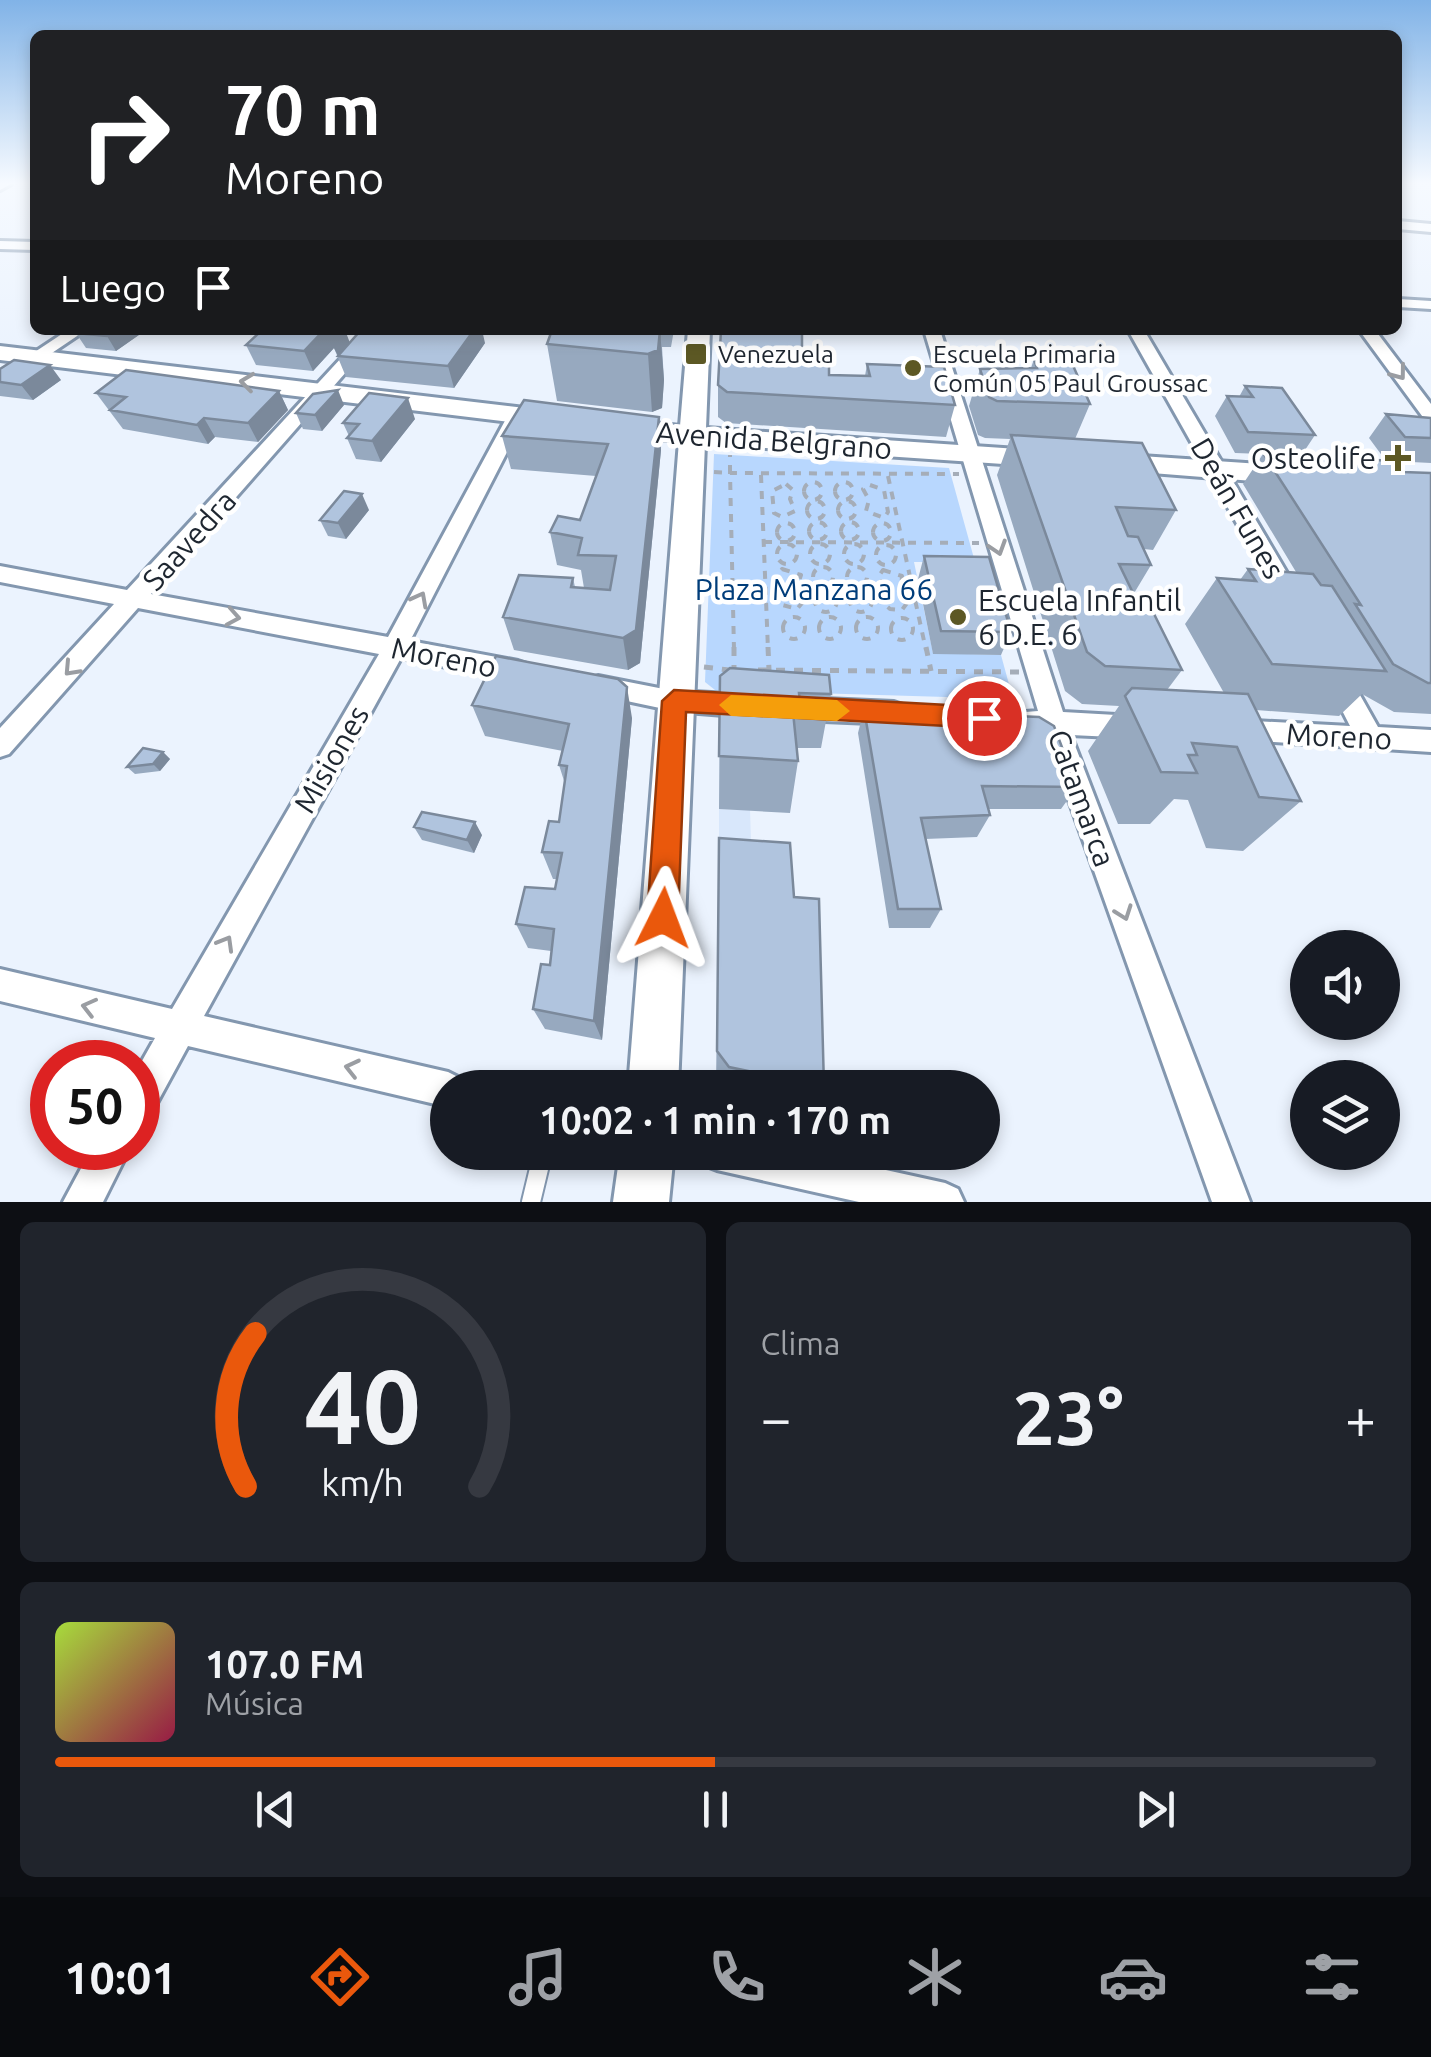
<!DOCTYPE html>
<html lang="es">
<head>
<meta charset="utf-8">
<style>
  body { margin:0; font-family:Ubuntu,sans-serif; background:#20242c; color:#f1f3f6; height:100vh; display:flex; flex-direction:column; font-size:38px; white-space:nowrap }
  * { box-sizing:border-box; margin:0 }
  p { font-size:32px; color:#9ea1a6 }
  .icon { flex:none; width:55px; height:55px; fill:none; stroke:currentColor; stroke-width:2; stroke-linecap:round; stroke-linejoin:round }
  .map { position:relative; height:1202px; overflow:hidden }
  .drawer { display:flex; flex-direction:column; gap:20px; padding:20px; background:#0d0f14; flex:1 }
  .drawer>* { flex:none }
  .top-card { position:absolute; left:30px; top:30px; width:1372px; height:305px; border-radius:15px; box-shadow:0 5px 15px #0003; background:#202124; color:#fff; overflow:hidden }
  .controls { position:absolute; left:1290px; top:930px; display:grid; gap:20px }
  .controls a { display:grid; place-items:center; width:110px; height:110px; border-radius:50%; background:#171b24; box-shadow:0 5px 15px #0003; font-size:50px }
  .speed { position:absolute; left:30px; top:1040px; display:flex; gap:20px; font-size:50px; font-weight:700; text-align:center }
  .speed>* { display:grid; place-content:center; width:130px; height:130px; border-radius:50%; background:#171b24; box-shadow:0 5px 15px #0003; line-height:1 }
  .speed .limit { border:15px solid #d22; background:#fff; color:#111 }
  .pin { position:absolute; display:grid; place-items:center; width:85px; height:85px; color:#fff; margin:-42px; border:5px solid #fff; border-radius:50%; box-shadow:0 2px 10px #0007 }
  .me { position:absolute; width:110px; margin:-55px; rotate:3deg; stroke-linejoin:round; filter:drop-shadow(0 0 8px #0008) }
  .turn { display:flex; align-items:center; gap:35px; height:210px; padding:0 30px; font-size:45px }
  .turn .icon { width:130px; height:130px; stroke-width:2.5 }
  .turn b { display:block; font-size:70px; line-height:85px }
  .then { display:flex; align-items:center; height:95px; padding:0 30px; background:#0003; gap:20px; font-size:38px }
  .big { font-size:75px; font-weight:600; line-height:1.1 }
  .drawer .tile { flex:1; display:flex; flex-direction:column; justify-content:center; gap:15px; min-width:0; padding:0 35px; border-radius:15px; background:#20242c }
  .drawer .dial { align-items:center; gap:0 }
  .dial svg { height:260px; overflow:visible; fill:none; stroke:#363941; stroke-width:7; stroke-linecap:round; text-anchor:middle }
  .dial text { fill:#f1f3f6; stroke:none }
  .song { display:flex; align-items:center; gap:30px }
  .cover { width:120px; height:120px; border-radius:15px; background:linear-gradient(135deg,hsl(80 70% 55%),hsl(340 70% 35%)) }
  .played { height:10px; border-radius:5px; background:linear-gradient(90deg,#ea580c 50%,#363941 50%) }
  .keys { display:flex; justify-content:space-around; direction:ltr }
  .heat { display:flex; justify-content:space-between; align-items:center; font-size:55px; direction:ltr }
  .drawer .tiles { flex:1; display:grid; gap:20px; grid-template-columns:1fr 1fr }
  .tile:last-child { grid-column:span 2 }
  .trip { position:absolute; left:430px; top:1070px; width:570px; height:100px; border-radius:50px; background:#171b24; box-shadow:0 5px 15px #0003; font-weight:600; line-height:100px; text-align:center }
  .tab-bar { display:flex; height:160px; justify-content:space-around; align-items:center; background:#090b0e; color:#9ea1a6 }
  .tab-bar .icon { width:70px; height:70px }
  .tab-bar .on { color:#ea580c }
  .tab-bar b { font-size:45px; color:#f1f3f6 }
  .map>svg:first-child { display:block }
  .built { fill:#d8e7fb }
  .green { fill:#b8d7fe }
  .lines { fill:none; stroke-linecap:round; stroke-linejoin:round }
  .lane-casing { stroke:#8397af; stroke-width:22 }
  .street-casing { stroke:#8397af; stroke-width:6 }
  .secondary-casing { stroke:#8397af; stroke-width:6 }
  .path-far1 { stroke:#a5adb8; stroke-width:4; stroke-dasharray:8 8; stroke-linecap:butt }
  .path { stroke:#a5adb8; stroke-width:5; stroke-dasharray:9 9; stroke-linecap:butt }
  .lane { stroke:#fff; stroke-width:18 }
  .street { fill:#fff; fill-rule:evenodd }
  .secondary { fill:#fff; fill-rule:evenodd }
  .wall { fill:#97a9bf }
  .shaded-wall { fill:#7b899b }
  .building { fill:#b0c4de; stroke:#7b899b; stroke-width:2.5 }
  .oneway { stroke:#9a9da2 }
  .route { fill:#ea580c; stroke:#983908; stroke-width:2.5 }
  .slow { fill:#f59e0b }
  .poi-dot { fill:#5c5824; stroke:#fff; stroke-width:4 }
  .labels { text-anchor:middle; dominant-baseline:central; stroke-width:9; stroke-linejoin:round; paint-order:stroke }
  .far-poi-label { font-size:25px; fill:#1e2630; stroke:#fff; text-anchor:start }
  .street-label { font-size:30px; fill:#1e2630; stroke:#fff }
  .poi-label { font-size:30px; fill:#1e2630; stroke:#fff; text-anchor:end }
  .park-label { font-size:30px; fill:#003d7a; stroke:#fff }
</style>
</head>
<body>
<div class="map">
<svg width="1431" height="1202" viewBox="0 0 1431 1202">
  <rect width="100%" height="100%" fill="#ebf3fe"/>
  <path class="built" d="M719 809 750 810 753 903 719 901Z"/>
  <path class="green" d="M714 454 949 468 975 562H914L933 653 1001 655 1013 699 715 690 705 682Z"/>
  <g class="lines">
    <g class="lane-casing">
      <path id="lane" d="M531 1202 543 1152"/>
    </g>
    <g class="street-casing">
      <path id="street" d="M0 184H11L0 190Z
        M1398 221 1431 224V232L1398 229Z
        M0 241 35 242V250L0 249Z
        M1398 299 1431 301V309L1398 307Z
        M68 330H86L0 388V375Z
        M367 330H383L151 594 388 637 507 417 516 412 525 417 410 641 518 661 527 664 530 671 527 678 518 681 401 658 204 1016 448 1072 460 1078 465 1088H448V1107L188 1046 151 1114 138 1119V1068L155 1038 0 1001V969L172 1009 379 654 138 608 9 754 0 757V728L114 604 0 582V566L127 590Z
        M924 330H940L1063 712 1134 716 1143 719 1147 727 1143 735 1134 738 1071 735 1250 1202H1212L1045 733 1012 729 1008 721 1012 713 1038 711Z
        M1128 330H1144L1297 590 1300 596 1297 602H1281Z
        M1359 330H1375L1431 404V421L1425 420Z
        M1338 669 1347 672 1378 727 1431 730V752L1227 739 1223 731 1227 723 1236 720 1350 726 1326 679 1329 672Z
        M598 676 674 691 749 695 758 699 762 706 758 713 749 717 674 711 589 693 586 686 589 679Z
        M801 698 894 702 903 705 907 713 903 721 894 724 801 720 792 716 788 709 792 702Z
        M92 1148H130L103 1202H63Z
        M699 1152H804L945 1183 958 1189 964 1202H859L717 1170 704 1165Z"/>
    </g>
    <g class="secondary-casing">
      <path id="secondary" d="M688 330H710L706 428 1047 451 1061 459 1047 467 705 444 678 1088H628L679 441 618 435 605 427 618 419 680 426Z
        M0 346 559 412 572 420 559 428 0 360Z
        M1111 454 1292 466 1306 475 1292 484 1101 469 1097 463 1101 457Z
        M620 1152H674L669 1202H613Z"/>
    </g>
    <path class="path-far1" d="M714 472 730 473V455
      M761 475 768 650
      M888 476 926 650
      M835 491a9 9 0 1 1 18 0a9 9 0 1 1-18 0Z
      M804 491a9 9 0 1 1 18 0a9 9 0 1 1-18 0Z
      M786 484 793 490 790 499 795 511 782 517 774 513 772 491Z
      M870 485 884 490 888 512 884 518 866 511 869 500 863 489Z
      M838 510a9 9 0 1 1 18 0a9 9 0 1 1-18 0Z
      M807 510a9 9 0 1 1 18 0a9 9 0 1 1-18 0Z
      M809 531a9 9 0 1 1 18 0a9 9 0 1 1-18 0Z
      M841 531a9 9 0 1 1 18 0a9 9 0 1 1-18 0Z
      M873 532a9 9 0 1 1 18 0a9 9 0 1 1-18 0Z
      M777 532a9 9 0 1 1 18 0a9 9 0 1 1-18 0Z
      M764 542 979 543
      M844 554a10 10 0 1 1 20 0a10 10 0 1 1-20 0Z
      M810 554a10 10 0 1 1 20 0a10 10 0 1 1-20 0Z
      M777 554a10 10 0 1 1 20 0a10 10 0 1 1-20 0Z
      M876 555a10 10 0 1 1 20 0a10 10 0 1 1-20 0Z
      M847 577a10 10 0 1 1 20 0a10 10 0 1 1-20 0Z
      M813 577a10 10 0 1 1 20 0a10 10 0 1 1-20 0Z
      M782 569 801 575 797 587 803 602 797 609 779 604 777 577Z
      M883 570 902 576 901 591 907 603 902 610 890 609 882 602 886 591 878 577Z
      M815 601a11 11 0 1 1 22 0a11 11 0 1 1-22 0Z
      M850 601a11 11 0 1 1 22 0a11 11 0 1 1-22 0Z
      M783 628a11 11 0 1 1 22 0a11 11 0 1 1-22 0Z
      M856 628a11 11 0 1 1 22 0a11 11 0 1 1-22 0Z
      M819 628a11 11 0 1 1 22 0a11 11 0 1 1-22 0Z
      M891 629a11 11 0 1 1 22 0a11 11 0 1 1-22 0Z
      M734 650 730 473 959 474"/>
    <path class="path" d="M734 647V670
      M768 647 769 670
      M926 647 931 671
      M704 667 729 670
      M758 670 1019 672"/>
    <use href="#lane" class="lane"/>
    <use href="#street" class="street"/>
    <use href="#secondary" class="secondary"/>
  </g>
  <path class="wall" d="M81 330H146L116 351 86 348 76 333Z
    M506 330H540L538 334 506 333Z
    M552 330H674L671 347H662L664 380 662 408 652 412 557 401 547 344Z
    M350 342 485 343 454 388 346 377 334 348 313 371 256 365 246 345Z
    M1034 359 1090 404 1075 439 1176 510 1153 550 1144 549 1151 565 1133 595 1182 670 1167 690 1224 693 1185 624 1217 578 1240 580 1248 569 1296 572 1243 484 1263 454 1235 453 1215 416 1227 396 1239 397 1245 386 1315 435 1301 456 1386 461 1369 438 1386 414 1431 418V463L1392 461 1403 472 1431 473V714L1394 712 1362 694 1339 716 1256 710 1301 801 1243 851 1206 848 1188 800 1174 799 1150 824H1118L1088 751 1119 706 1082 704 1065 691 997 475 1010 439 985 438 978 435 969 406 980 369 1031 368Z
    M802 362 829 375 865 376 867 364 955 405 946 437 726 423 718 417V385Z
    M0 369 61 380 33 400 0 396Z
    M279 391 288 410 258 442 215 437 208 444 123 429 96 393Z
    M344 405 322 431 303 429 296 413Z
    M659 417 661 450 640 663 628 670 514 650 503 617 573 578 575 587 584 588 581 570 557 565 550 532 580 520 596 476 511 469 502 436Z
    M415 419 381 462 356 459 347 438 349 436 343 423Z
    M369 510 346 539 328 536 320 520Z
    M924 556 1011 632 1001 655 933 654 918 579Z
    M720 676 831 694 821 748H797L798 761 790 813 719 809Z
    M472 705 632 718 602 1040 545 1029 533 1009 550 965 551 951 528 948 516 924 555 889 557 879H553L542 852 559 822 565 784 559 765 563 751 485 736Z
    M864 709 1077 787 1061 809H988L990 815 977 837 925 839 941 909 930 928H889L858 733Z
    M163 752 170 759 160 771 135 774 127 767Z
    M414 827 482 835 474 853 422 840Z
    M719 838 794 897 824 1087 716 1088Z"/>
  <path class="shaded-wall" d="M116 330H146L116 351 107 336Z
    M324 330H345L350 343 338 356 334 348 313 371 304 351Z
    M474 330H482L485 343 454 388 448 366Z
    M660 330 664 380 662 408 652 412 648 354Z
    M50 365 61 380 33 400 21 385Z
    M338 390 344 405 322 431 315 415Z
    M279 391 288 410 258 442 248 423Z
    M408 398 415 419 381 462 372 441Z
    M659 417 661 450 640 663 628 670 623 638Z
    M204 418 215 437 208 444 197 425Z
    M362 494 369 510 346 539 338 523Z
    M627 687 632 718 602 1040 594 1021Z
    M163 752 170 759 160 771 153 764Z
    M475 822 482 835 474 853 467 840Z"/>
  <path class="building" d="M81 330H116L107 336 76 333Z
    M262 330H324L304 351 246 345Z
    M361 330H474L448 366 338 356Z
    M552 330H660L658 350 648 354 547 344Z
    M721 330H802V362L829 366V375L870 376 867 364 944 367 955 405 727 392 718 385Z
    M1034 359 1071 361 1090 404 997 401 989 397 980 369 1037 368Z
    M14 360 50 365 21 385 0 382V369Z
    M126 370 279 391 248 423 204 418 197 425 110 410 126 397 96 393Z
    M1245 386 1282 388 1315 435 1248 432 1227 396 1253 397Z
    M338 390 315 415 296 413 313 394Z
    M369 393 408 398 372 441 347 438 359 424 343 423Z
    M524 400 659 417 636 630 623 638 503 617 519 575 573 578 571 587 610 590 616 556 578 555 582 538 550 532 558 516 580 520 608 444 502 436Z
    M1386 414 1431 418V438L1405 437Z
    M1011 435 1142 443 1176 510 1116 507 1128 536 1138 537 1151 565 1119 564 1136 599 1147 600 1182 670 1105 666 1087 652Z
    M1263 453 1392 461 1403 472 1431 473V683H1428L1393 664 1355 604 1361 605Z
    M344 491 362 494 338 523 320 520Z
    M924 556 989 557 1011 632 941 631Z
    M1248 569 1313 574 1321 585 1332 586 1386 671 1272 664 1217 578 1256 581Z
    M496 656 618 679 627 687 594 1021 533 1009 541 964 550 965 554 929 516 924 525 887 555 889 562 853 542 852 549 821 559 822 567 766 559 765 569 724 472 705Z
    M730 668 829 675 831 694 799 693 800 702H792L798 761 719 756 720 676Z
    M1132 688 1248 694 1301 801 1259 797 1237 747 1192 743 1197 755H1188L1197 773 1161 772 1125 696Z
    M864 709 1039 717 1054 726 1077 787 982 786 990 815 921 818 941 909H898Z
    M143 748 163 752 153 764 127 767Z
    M422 812 475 822 467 840 414 827Z
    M719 838 790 843 794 897 819 899 824 1087 729 1067 717 1051Z"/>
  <defs><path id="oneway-chevron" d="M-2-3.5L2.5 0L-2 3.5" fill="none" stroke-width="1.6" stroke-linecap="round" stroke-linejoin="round" transform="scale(2.5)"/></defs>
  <g class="oneway">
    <use href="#oneway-chevron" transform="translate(1399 373) rotate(53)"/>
    <use href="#oneway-chevron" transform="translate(247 382) rotate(-173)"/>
    <use href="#oneway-chevron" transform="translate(998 548) rotate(72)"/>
    <use href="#oneway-chevron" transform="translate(420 599) rotate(-62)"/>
    <use href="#oneway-chevron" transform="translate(233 617) rotate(10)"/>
    <use href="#oneway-chevron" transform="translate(71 669) rotate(133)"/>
    <use href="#oneway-chevron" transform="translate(1124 913) rotate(70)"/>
    <use href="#oneway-chevron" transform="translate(226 943) rotate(-60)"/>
    <use href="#oneway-chevron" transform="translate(89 1007) rotate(-166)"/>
    <use href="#oneway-chevron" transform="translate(352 1068) rotate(-167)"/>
  </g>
  <linearGradient id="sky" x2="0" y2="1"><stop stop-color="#81b3e7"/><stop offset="0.52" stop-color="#f6faff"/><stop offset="1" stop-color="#f6faff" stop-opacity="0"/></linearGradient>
  <rect width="1431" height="352" fill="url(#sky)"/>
  <path class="route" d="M674 690 984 707 997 718 984 728 686 712 678 918 674 929 663 933 652 929 647 918 662 701Z"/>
  <path class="slow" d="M731 695 837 700 850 711 837 721 731 716 719 705Z"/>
  <g class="poi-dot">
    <rect x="684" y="342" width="24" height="24" rx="5"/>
    <circle cx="913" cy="368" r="10"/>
    <path d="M1393 443h10v10h10v10h-10v10h-10v-10h-10v-10h10z"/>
    <circle cx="958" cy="617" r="10"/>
  </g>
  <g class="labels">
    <g class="far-poi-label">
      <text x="718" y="354">Venezuela</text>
      <text x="933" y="354">Escuela Primaria<tspan x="933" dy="29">Común 05 Paul Groussac</tspan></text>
    </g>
    <g class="street-label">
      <text transform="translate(774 440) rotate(4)">Avenida Belgrano</text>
      <text transform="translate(1238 508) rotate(60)">Deán Funes</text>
      <text transform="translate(189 540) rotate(-48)">Saavedra</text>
      <text transform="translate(444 657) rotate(11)">Moreno</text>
      <text transform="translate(1339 736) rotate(3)">Moreno</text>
      <text transform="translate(331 759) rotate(-60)">Misiones</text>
      <text transform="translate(1082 798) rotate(70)">Catamarca</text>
    </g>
    <g class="poi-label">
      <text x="1376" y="458">Osteolife</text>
      <text x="978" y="600" text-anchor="start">Escuela Infantil<tspan x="978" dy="34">6 D.E. 6</tspan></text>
    </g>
    <g class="park-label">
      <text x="814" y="589">Plaza Manzana 66</text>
    </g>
  </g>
</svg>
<div class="controls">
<a><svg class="icon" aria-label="sound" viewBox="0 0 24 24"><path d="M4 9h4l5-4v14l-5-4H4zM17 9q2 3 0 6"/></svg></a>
<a><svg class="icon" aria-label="layers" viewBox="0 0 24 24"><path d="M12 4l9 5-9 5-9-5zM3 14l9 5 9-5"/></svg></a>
</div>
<div class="speed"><div class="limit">50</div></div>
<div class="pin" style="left:984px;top:718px;background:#d93025"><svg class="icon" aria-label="arrive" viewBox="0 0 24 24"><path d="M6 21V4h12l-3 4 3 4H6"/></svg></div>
<svg class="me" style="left:663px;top:918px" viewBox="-20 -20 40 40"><path d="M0-17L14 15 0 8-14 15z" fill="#ea580c" stroke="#fff" stroke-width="4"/></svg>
<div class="trip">10:02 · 1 min · 170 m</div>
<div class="top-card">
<div class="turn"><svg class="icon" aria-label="right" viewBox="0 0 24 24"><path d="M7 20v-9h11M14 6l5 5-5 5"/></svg><div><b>70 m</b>Moreno</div></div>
<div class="then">Luego<svg class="icon" aria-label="arrive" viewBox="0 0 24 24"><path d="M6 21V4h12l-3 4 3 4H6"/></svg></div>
</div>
</div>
<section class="drawer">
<div class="tiles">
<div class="tile dial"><svg viewBox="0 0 100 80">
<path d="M14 69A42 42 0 1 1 86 69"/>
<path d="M14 69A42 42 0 0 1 17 22" stroke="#ea580c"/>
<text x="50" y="56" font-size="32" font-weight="700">40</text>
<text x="50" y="72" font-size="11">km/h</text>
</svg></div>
<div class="tile"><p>Clima</p>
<div class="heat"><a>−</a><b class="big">23°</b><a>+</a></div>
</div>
<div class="tile">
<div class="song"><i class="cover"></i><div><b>107.0 FM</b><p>Música</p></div></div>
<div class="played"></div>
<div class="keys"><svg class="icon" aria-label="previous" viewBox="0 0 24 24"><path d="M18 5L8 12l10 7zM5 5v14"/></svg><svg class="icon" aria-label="pause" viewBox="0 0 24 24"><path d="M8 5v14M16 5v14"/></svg><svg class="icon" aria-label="next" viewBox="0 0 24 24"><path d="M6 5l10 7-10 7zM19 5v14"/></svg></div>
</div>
</div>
</section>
<nav class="tab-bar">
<b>10:01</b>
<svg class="icon on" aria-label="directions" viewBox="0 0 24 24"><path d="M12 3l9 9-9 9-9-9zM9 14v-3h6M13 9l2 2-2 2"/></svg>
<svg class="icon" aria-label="music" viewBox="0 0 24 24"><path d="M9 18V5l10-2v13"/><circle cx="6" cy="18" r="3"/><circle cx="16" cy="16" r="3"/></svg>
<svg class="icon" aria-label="phone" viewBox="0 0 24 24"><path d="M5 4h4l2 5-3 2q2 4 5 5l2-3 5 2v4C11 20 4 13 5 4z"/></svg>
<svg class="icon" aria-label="climate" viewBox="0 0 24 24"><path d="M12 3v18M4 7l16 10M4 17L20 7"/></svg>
<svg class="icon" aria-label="car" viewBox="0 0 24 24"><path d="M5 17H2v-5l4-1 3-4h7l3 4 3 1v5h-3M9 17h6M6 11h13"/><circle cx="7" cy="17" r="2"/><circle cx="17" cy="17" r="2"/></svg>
<svg class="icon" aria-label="filters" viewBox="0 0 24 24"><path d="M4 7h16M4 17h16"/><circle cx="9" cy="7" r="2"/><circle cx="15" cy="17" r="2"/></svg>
</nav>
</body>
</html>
